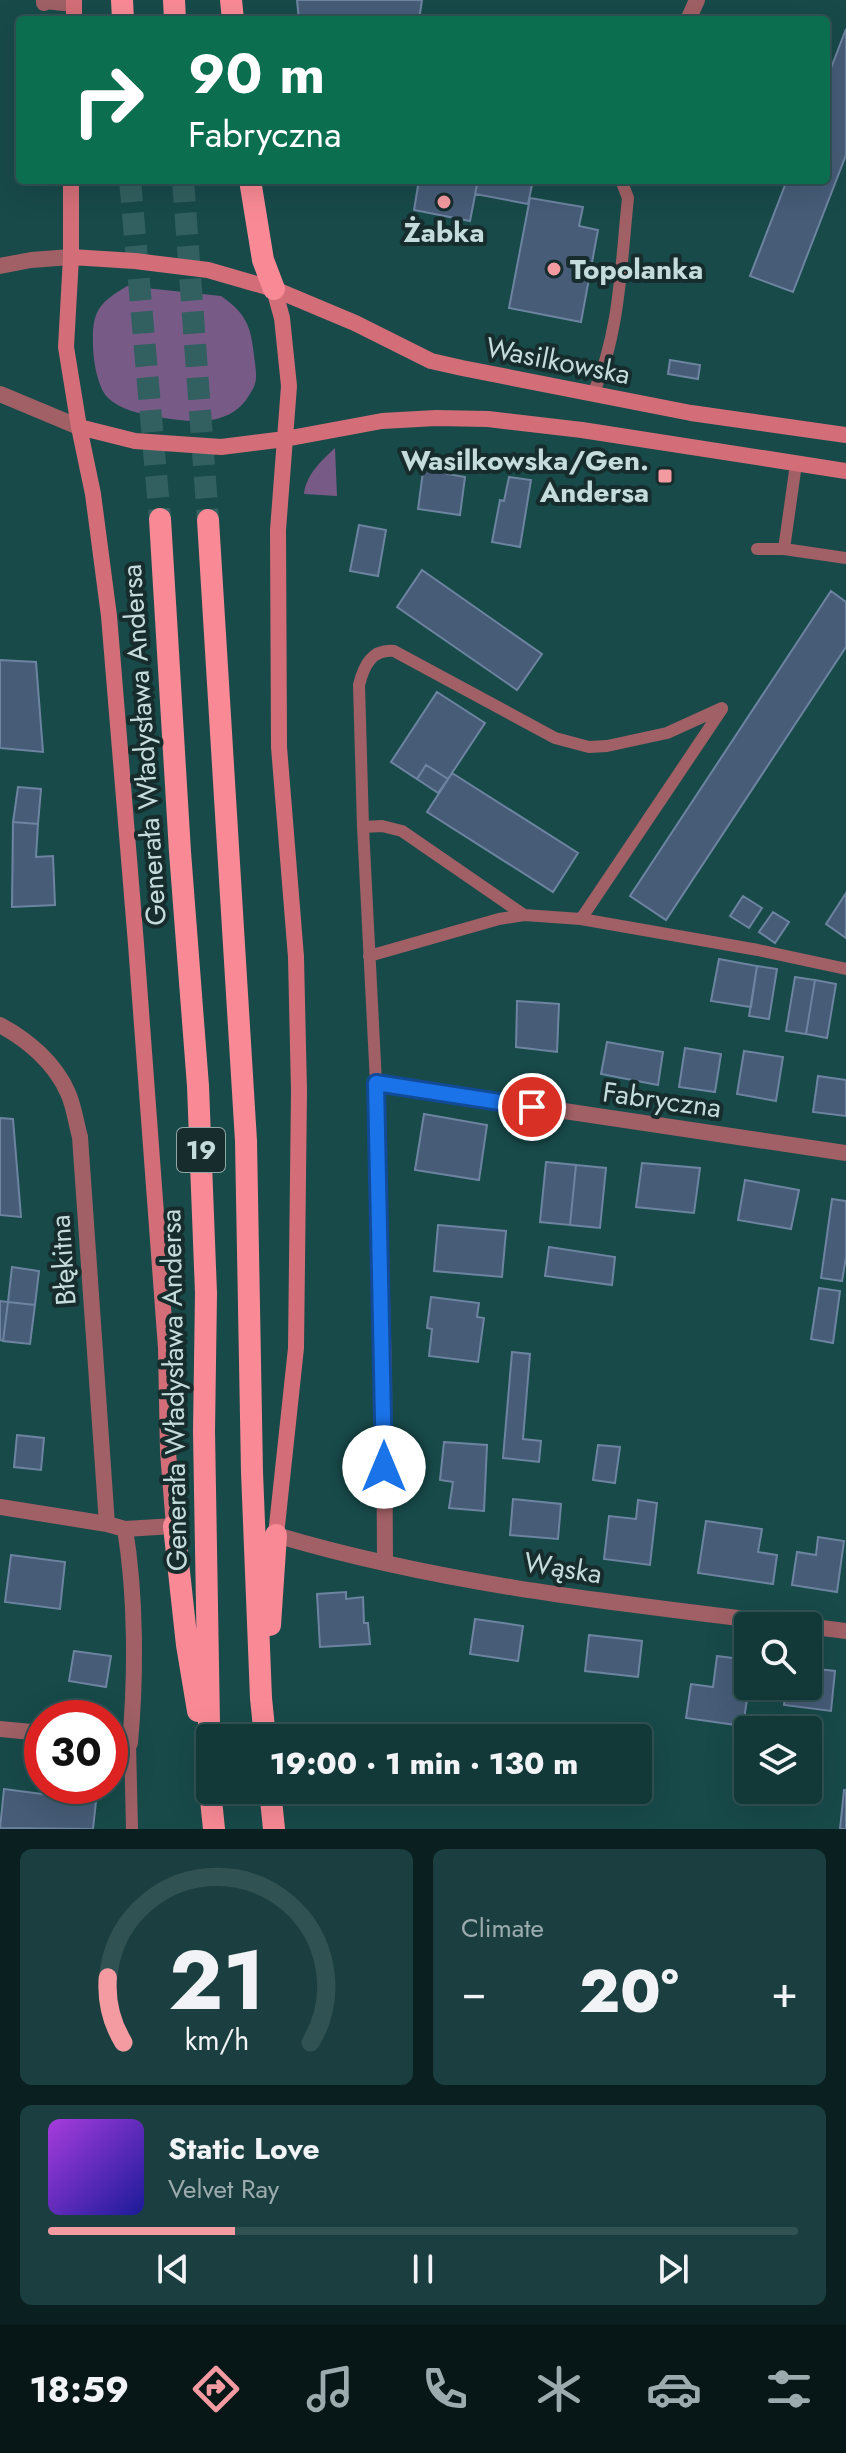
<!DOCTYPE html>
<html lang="en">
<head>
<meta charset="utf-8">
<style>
  body { margin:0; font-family:Jost,sans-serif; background:#1b3f40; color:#f1f3f6; height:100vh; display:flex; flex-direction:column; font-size:30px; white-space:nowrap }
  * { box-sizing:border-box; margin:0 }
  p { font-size:26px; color:#9cacae }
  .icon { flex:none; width:44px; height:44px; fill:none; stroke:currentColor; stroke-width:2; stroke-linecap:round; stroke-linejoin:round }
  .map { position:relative; height:1829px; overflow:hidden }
  .drawer { display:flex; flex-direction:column; gap:20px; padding:20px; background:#0a1f1f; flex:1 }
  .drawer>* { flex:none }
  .banner { position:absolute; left:16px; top:16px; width:814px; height:168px; border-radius:8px; box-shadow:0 8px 32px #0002,0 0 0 2px #315253; background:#0b6e4f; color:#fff; overflow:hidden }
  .controls { position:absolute; left:734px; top:1612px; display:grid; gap:16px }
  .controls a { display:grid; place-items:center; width:88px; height:88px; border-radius:8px; background:#123838; box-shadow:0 8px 32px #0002,0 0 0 2px #315253; font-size:40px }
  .speed { position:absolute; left:24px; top:1700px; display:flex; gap:16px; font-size:40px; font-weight:700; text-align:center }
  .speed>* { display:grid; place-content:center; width:104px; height:104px; border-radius:50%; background:#123838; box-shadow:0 8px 32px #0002,0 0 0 2px #315253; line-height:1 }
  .speed .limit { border:12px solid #d22; background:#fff; color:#111 }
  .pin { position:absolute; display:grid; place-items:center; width:68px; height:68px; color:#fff; margin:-34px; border:4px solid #fff; border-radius:50%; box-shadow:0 2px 8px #0007 }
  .me { position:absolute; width:88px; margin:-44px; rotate:0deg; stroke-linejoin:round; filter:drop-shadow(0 0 6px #0008) }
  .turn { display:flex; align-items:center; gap:28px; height:168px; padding:0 40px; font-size:36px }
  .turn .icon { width:104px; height:104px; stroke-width:2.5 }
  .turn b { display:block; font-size:56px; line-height:68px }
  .big { font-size:60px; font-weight:800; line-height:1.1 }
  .drawer .card { flex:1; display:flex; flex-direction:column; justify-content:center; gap:12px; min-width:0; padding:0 28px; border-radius:12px; background:#1b3f40 }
  .drawer .dial { align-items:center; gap:0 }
  .dial svg { height:208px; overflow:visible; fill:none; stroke:#315253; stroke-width:7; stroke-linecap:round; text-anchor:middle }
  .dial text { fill:#f1f3f6; stroke:none }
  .song { display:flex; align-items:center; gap:24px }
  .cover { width:96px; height:96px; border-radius:12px; background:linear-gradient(135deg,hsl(280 70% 55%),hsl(240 70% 35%)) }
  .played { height:8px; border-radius:4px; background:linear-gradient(90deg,#f49aa1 25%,#315253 25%) }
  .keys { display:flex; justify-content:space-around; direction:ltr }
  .heat { display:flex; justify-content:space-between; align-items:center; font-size:44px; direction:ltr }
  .drawer .tiles { flex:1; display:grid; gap:20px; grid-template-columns:1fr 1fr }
  .card:last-child { grid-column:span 2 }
  .trip { position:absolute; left:196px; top:1724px; width:456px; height:80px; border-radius:8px; background:#123838; box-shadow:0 8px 32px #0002,0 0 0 2px #315253; font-weight:800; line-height:80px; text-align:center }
  .dock { display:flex; height:128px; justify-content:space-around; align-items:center; background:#071616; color:#9cacae }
  .dock .icon { width:56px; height:56px }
  .dock .active { color:#f49aa1 }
  .dock b { font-size:36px; color:#f1f3f6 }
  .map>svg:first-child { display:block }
  .green { fill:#785a87 }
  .building { fill:#465c77; stroke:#6d84a1; stroke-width:2 }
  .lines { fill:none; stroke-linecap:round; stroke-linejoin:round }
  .trunk-tunnel { stroke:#326060; stroke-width:22; stroke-dasharray:22 11; stroke-linecap:butt }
  .service { stroke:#a06065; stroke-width:12 }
  .minor { stroke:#a06065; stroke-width:16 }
  .tertiary { stroke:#a06065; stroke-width:16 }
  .secondary { stroke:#d36e78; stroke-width:16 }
  .trunk { stroke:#f98a95; stroke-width:22 }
  .route-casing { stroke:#114b97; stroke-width:20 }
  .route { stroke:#1a73e8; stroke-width:14 }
  .poi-dot { fill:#f49aa1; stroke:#172c2c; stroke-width:3 }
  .labels { text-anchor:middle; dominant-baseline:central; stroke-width:8; stroke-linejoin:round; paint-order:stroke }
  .shield { fill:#172c2c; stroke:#90a7a7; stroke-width:2 }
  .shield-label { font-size:26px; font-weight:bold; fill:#c4dcdc }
  .poi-label { font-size:28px; font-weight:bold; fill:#c4dcdc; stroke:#172c2c }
  .street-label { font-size:28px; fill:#c4dcdc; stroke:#172c2c }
</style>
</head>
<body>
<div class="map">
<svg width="846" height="1829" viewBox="0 0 846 1829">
  <rect width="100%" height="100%" fill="#184a4a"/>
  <path class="green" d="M127 286 221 296C250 316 251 330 255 363 257 380 257 383 248 397 228 428 189 422 158 417 141 414 120 410 107 397 97 385 93 359 93 344 92 311 99 303 127 286Z
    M335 448 337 496 304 494C306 475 321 461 335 448Z"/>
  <path class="building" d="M297 0H422L419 20H299Z
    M846 29V155L793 292 750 276 787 180H826V81Z
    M419 180H478L470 221 414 210Z
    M478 180H533L528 204 475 194Z
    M530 198 583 207 579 226 598 230 581 322 509 308Z
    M670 360 700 365 698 379 668 374Z
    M424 464 448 467 447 474 465 477 460 515 418 509Z
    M509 477 531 480 520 547 492 542 500 500 504 501Z
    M359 525 386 530 378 576 350 571Z
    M422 570 542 654 517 690 397 607Z
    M831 591 846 602V647L666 920 630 896Z
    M0 660 36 662 43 752 0 748Z
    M437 692 485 723 448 779 426 765 417 779 391 762Z
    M426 765 448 779 438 793 417 779Z
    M452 773 578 853 553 892 427 812Z
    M18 787 41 789 38 824 13 822Z
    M13 822 38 824 36 857 53 856 55 905 12 907Z
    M846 893V938L826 924Z
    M743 896 762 908 749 928 730 916Z
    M773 912 789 922 775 943 759 932Z
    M719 959 757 966 751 1007 711 1001Z
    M757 966 777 969 769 1019 749 1016Z
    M795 977 815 980 806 1034 786 1031Z
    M815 980 836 984 827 1038 806 1034Z
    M517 1001 559 1004 557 1052 516 1047Z
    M607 1042 663 1052 658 1085 601 1074Z
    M685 1048 721 1054 715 1092 679 1087Z
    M744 1051 783 1057 776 1101 737 1094Z
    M818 1076 846 1080V1116L813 1112Z
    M424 1114 487 1125 479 1180 415 1170Z
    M0 1118 13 1119 21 1217 0 1215Z
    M546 1162 576 1165 570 1225 540 1222Z
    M642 1163 700 1168 694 1213 636 1207Z
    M576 1165 606 1168 600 1228 570 1225Z
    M745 1180 799 1190 791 1229 738 1220Z
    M832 1199 846 1201V1257L842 1281 821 1278Z
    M438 1225 506 1231 502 1277 434 1271Z
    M549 1247 615 1257 612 1285 545 1276Z
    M12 1267 39 1271 35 1305 8 1302Z
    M819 1288 840 1291 833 1343 811 1339Z
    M431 1297 479 1303 477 1317 484 1318 478 1362 429 1356 432 1329 427 1328Z
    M0 1301 8 1302 3 1341 0 1340Z
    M8 1302 35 1305 30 1344 3 1341Z
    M512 1352 530 1354 523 1439 541 1441 539 1462 503 1458Z
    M17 1435 44 1438 41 1470 14 1467Z
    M444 1442 487 1445 484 1511 449 1508 453 1482 440 1480Z
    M598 1445 620 1447 615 1483 593 1480Z
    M513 1499 561 1504 558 1539 510 1535Z
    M638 1500 657 1503 650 1565 604 1559 609 1516 636 1519Z
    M706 1521 762 1529 758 1552 777 1555 773 1584 698 1573Z
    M818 1537 844 1541 837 1592 792 1585 797 1552 816 1555Z
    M11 1555 65 1562 60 1609 5 1602Z
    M346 1592V1599L363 1597 364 1623H368L370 1644 320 1647 317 1594Z
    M475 1619 523 1626 518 1661 470 1654Z
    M589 1635 642 1641 638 1677 585 1671Z
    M74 1651 111 1656 106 1687 69 1681Z
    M717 1656 748 1660 749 1686 743 1726 686 1718 691 1684 713 1687Z
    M808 1668 835 1671 831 1711 784 1705 786 1686H808Z
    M4 1789 96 1801 93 1829 0 1828Z
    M844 1790H846V1829H840Z"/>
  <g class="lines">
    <path class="trunk-tunnel" d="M130 180 160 519
      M183 180 208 520"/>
    <path class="service" d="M44 3 74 6
      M593 394C620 334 621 263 628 198L621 180
      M757 549H784L846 558
      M784 549 796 464
      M363 827 382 826 402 831 524 915 581 919 758 950 846 969
      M581 919 722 709
      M369 956 499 919 524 915
      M376 1083 363 827 359 685C364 665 372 649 394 651L555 738 589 747 607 746 667 733 722 708
      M130 1743 132 1829"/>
    <path class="minor" d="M44 0V3
      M688 20 697 0
      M0 1025C28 1040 55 1063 68 1093 74 1106 76 1123 80 1137L107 1524
      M0 1507 107 1524 125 1529 174 1526
      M276 1535C461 1590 655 1607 846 1631
      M385 1563 384 1372 376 1083 846 1153
      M0 1729 42 1733
      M110 1741 130 1743C136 1676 136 1595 125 1529"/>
    <path class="tertiary" d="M0 266 31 260 71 257
      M0 394 79 427"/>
    <path class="secondary" d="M74 0V20
      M71 180V257L66 347 79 427 93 494 109 616 136 944 166 1348 168 1452 174 1526
      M71 257 135 261 208 270 274 289 355 323 431 361 462 368 691 413 846 435
      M274 289 282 318 289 386 278 530 279 747 296 957 299 1091 296 1348 276 1535
      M79 427 135 441 221 447 285 439 382 421 436 418 488 419 582 430 846 471"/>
    <path class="trunk" d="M122 0 123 20
      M174 0 175 20
      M231 0 233 20
      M250 180 263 260 274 289
      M160 519 180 852 198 1086 206 1293 204 1431 210 1782
      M208 520 246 1141 252 1472 261 1698 265 1738
      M174 1526 187 1645 198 1711
      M270 1625 276 1535
      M210 1790 214 1829
      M270 1790 274 1829"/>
  </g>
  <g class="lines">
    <g class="route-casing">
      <path id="route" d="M384 1467 376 1083 532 1107"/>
    </g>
    <use href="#route" class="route"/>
  </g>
  <g class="poi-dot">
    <circle cx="444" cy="202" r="8"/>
    <circle cx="554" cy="269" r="8"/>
    <rect x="657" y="468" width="16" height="16" rx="4"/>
  </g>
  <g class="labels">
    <rect class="shield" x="177" y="1128" width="48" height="44" rx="6"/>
    <g class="shield-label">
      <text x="201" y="1150">19</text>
    </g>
    <g class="poi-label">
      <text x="444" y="232">Żabka</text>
      <text x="570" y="269" text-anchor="start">Topolanka</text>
      <text x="649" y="460" text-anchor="end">Wasilkowska/Gen.<tspan x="649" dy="32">Andersa</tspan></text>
    </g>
    <g class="street-label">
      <text transform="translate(558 361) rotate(11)">Wasilkowska</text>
      <text transform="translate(144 745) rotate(-94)">Generała Władysława Andersa</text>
      <text transform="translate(662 1100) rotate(8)">Fabryczna</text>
      <text transform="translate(63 1260) rotate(-94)">Błękitna</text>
      <text transform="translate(174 1390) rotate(-91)">Generała Władysława Andersa</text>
      <text transform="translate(563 1568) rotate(9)">Wąska</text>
    </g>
  </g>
</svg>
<div class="controls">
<a><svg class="icon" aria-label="search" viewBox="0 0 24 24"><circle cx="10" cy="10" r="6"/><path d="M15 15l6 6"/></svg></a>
<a><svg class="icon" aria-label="layers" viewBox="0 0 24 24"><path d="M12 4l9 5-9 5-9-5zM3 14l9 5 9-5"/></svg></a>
</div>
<div class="speed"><div class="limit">30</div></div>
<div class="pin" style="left:532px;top:1107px;background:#d93025"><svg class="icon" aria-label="arrive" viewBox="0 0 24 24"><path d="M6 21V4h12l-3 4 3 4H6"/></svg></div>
<svg class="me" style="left:384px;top:1467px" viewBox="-20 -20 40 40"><circle r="19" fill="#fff"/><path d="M0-13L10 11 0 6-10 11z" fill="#1a73e8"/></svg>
<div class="trip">19:00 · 1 min · 130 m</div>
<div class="banner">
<div class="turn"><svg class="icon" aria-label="right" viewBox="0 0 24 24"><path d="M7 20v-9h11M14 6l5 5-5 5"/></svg><div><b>90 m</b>Fabryczna</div></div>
</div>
</div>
<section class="drawer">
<div class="tiles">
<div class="card dial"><svg viewBox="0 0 100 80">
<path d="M14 69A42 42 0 1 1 86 69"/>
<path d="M14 69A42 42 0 0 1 8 44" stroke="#f49aa1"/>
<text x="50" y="56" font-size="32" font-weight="700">21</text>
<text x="50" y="72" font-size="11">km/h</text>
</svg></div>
<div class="card"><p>Climate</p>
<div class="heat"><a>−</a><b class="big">20°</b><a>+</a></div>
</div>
<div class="card">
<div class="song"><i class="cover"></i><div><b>Static Love</b><p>Velvet Ray</p></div></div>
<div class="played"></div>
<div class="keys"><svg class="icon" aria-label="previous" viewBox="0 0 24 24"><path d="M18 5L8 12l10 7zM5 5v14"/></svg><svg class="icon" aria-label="pause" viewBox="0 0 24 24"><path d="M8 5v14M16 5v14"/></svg><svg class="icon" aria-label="next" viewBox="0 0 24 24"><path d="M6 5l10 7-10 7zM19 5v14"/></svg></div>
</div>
</div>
</section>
<nav class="dock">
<b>18:59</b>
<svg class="icon active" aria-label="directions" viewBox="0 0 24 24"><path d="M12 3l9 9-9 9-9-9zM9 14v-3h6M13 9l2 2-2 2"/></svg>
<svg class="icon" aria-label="music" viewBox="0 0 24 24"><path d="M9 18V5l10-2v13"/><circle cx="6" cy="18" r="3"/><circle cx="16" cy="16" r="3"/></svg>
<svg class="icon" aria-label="phone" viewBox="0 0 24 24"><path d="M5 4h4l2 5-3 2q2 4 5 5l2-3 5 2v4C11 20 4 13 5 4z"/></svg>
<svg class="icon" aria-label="climate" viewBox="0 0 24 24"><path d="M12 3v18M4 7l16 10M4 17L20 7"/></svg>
<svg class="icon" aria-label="car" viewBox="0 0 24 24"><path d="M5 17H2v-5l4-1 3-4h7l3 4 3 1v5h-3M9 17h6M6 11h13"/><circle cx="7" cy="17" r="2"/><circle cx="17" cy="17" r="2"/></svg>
<svg class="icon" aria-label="filters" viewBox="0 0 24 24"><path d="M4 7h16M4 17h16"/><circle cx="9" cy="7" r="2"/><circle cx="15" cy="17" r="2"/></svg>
</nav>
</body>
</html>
